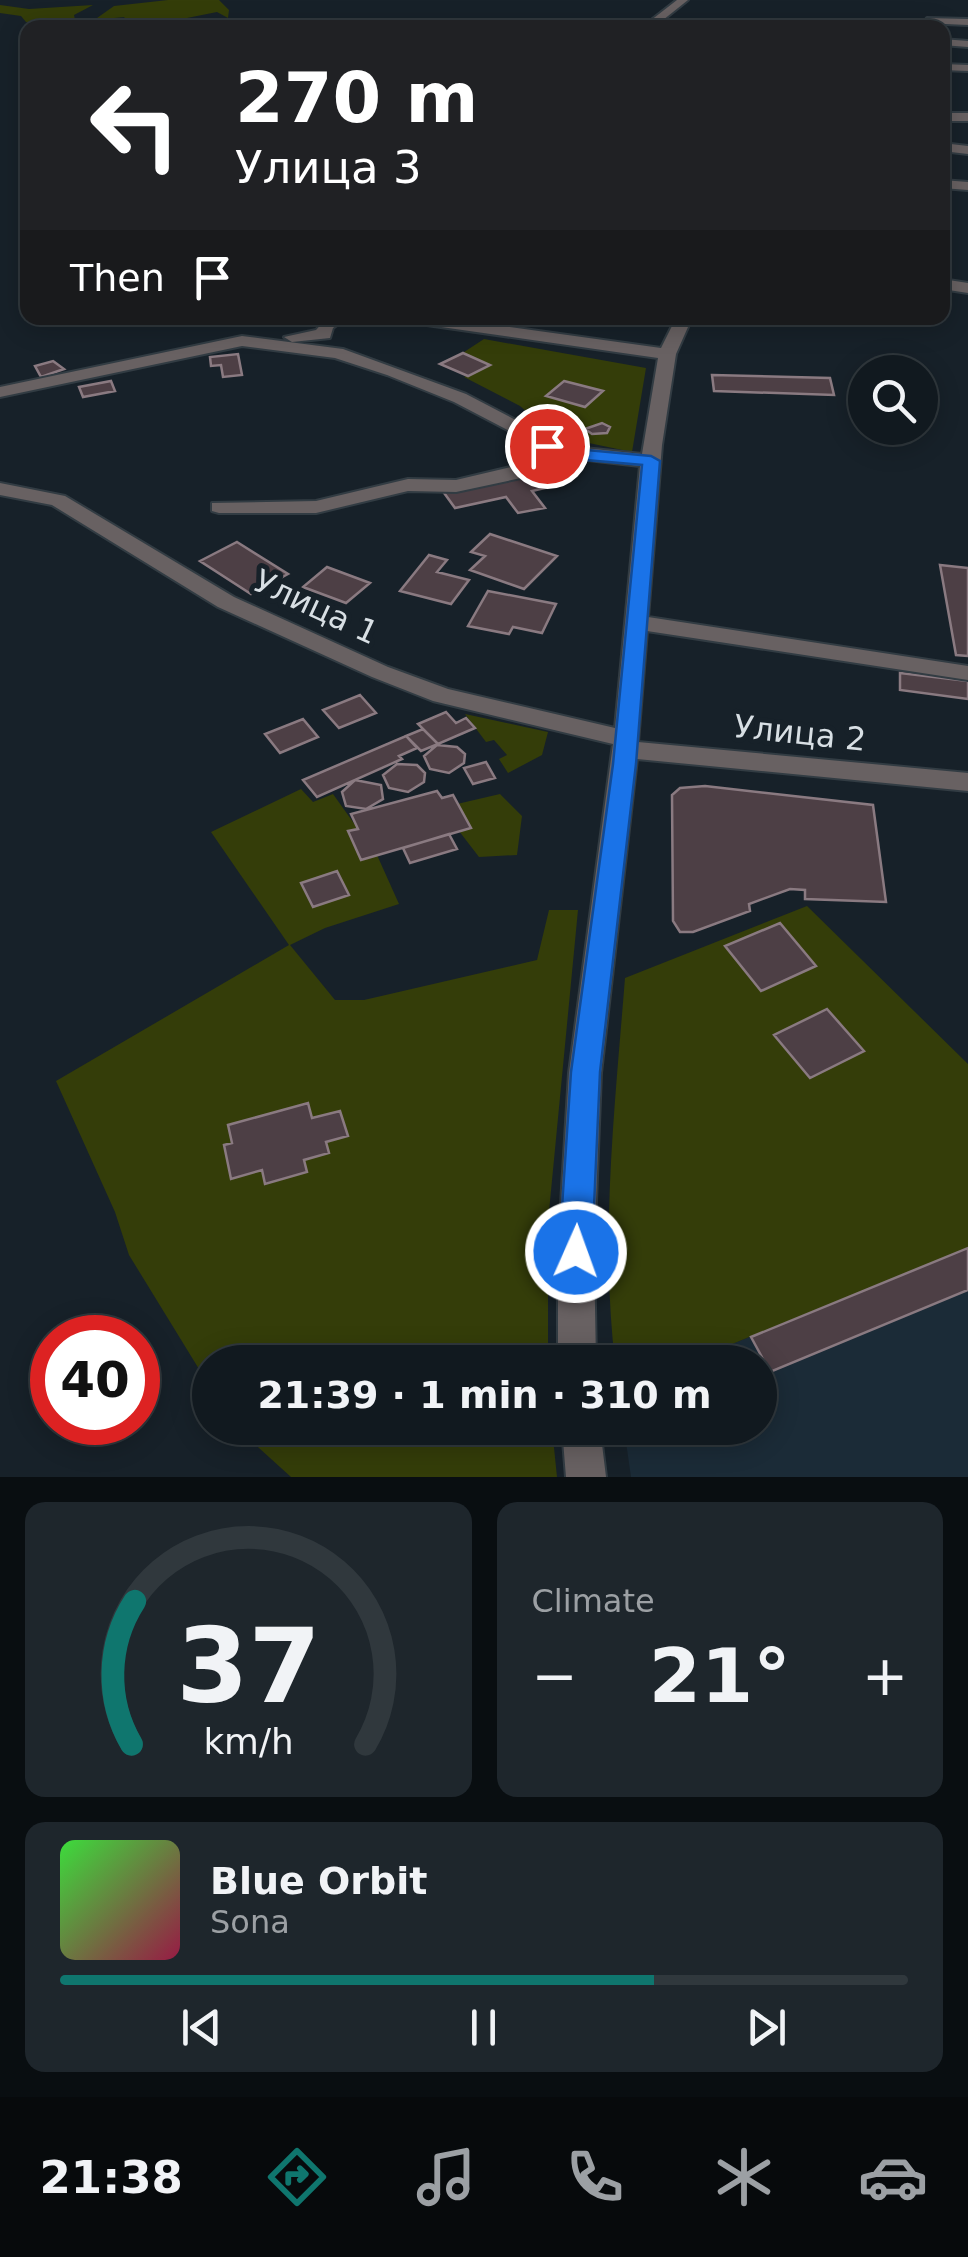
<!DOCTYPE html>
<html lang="en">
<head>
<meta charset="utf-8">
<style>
  body { margin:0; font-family:"DejaVu Sans",sans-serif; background:#1e262c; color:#f1f3f6; height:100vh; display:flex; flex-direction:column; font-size:38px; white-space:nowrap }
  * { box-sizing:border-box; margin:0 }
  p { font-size:32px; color:#9ca0a4 }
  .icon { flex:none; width:55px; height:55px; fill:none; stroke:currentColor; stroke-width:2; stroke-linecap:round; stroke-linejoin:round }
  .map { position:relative; height:1477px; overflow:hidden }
  .panel { display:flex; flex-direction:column; gap:25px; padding:25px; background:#090e11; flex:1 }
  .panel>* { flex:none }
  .guide { position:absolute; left:20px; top:20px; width:930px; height:305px; border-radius:20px; box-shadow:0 5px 25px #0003,0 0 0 2px #30383d; background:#202124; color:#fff; overflow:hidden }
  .fabs { position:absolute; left:848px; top:355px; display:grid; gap:20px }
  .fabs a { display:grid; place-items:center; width:90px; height:90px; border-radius:50%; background:#11191f; box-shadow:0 5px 25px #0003,0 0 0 2px #30383d; font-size:50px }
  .speed { position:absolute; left:30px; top:1315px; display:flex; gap:20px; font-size:50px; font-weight:700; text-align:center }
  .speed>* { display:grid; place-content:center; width:130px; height:130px; border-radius:50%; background:#11191f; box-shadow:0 5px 25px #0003,0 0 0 2px #30383d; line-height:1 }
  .speed .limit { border:15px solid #d22; background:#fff; color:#111 }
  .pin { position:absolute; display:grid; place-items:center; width:85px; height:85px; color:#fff; margin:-42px; border:5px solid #fff; border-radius:50%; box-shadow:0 2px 10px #0007 }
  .me { position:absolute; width:110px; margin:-55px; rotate:2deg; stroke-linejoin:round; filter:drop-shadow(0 0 8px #0008) }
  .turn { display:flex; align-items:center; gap:35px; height:210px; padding:0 50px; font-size:45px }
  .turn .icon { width:130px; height:130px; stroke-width:2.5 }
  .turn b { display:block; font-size:70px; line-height:85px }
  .then { display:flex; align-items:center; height:95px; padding:0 50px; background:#0003; gap:20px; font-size:38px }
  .big { font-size:75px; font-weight:800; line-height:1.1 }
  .panel .widget { flex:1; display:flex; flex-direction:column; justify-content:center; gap:15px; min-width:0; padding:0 35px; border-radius:20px; background:#1e262c }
  .panel .dial { align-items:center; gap:0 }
  .dial svg { height:260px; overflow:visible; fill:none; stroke:#30383d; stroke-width:7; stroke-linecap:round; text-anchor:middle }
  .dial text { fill:#f1f3f6; stroke:none }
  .song { display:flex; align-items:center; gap:30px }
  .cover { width:120px; height:120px; border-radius:15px; background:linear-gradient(135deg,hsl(120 70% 55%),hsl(340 70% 35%)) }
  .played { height:10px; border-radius:5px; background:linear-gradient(90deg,#0f766e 70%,#30383d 70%) }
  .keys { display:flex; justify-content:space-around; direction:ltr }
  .heat { display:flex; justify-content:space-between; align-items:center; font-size:55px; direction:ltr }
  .panel .tiles { flex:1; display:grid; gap:25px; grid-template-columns:1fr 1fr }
  .widget:last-child { grid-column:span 2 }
  .trip { position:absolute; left:192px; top:1345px; width:585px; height:100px; border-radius:50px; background:#11191f; box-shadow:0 5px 25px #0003,0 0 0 2px #30383d; font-weight:800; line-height:100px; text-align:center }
  .menu { display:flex; height:160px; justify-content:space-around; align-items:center; background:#070a0c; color:#9ca0a4 }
  .menu .icon { width:70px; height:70px }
  .menu .on { color:#0f766e }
  .menu b { font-size:45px; color:#f1f3f6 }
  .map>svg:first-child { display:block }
  .built { fill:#1b2b37 }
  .green { fill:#343d09; fill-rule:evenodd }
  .building { fill:#4d3f45; stroke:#8a7a81; stroke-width:2.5 }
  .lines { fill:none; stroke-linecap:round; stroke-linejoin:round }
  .minor-casing { stroke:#323c43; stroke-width:4 }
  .minor { fill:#686162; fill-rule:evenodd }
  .route { fill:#1a73e8; stroke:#114b97; stroke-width:2.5 }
  .labels { text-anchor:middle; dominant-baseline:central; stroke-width:10; stroke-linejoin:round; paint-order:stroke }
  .street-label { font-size:32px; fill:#d8dfe4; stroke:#172129 }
</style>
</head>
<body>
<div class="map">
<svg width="968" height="1477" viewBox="0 0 968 1477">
  <rect width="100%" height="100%" fill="#172129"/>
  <path class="built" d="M968 1248V1477H631L624 1428H760V1362H688Z"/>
  <path class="green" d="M168 0H219L229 10 228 18 217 12 157 24 163 27 115 24 125 17 39 25 26 22 21 16 0 13V5L29 9 93 5 74 15 75 20 97 18 114 6Z
    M484 339 646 368 632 452 555 436 520 406 464 377 490 365 461 354Z
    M465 714 548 732 542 755 508 773 499 759 507 755 494 740 486 742Z
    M301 789 313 802 333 794 358 829 349 831 377 855 399 904 325 928 290 945 335 1000H364L537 960 549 910H578L548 1222V1362H210V1387L129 1255 115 1212 56 1081 289 945 211 832ZM337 871 349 895 313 907 301 884Z
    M500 794 522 816 517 855 479 857 459 831 457 804Z
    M807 906 968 1064V1248L688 1362H615C600 1235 615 1105 625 978Z
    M237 1428H552L557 1477H291Z"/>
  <path class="building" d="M463 353 490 365 468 376 440 364Z
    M238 354 242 375 223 377 221 365 211 366 210 357Z
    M53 361 64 369 41 377 35 366Z
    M712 375 830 378 834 395 714 391Z
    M111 381 115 391 83 397 79 387Z
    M564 381 603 391 585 407 546 396Z
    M602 423 610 427 607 433 592 434 585 429Z
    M532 472 545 488 532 491 545 508 518 513 506 497 455 508 442 490Z
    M490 534 557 556 524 589 470 570 485 556 471 552Z
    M237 542 288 574 251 594 200 561Z
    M429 555 447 560 437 572 469 580 451 604 400 591Z
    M940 565 968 568V656L956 655Z
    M327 567 370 583 346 603 303 587Z
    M488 591 556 604 542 633 513 627 509 634 468 626Z
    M900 673 968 681V699L900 690Z
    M360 695 376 713 339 728 323 710Z
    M446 712 456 723 466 718 475 728 438 744 418 724Z
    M303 719 318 737 280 753 265 734Z
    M423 729 438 744 421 751 406 736Z
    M406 736 417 748 399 756 402 759 317 797 303 780Z
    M437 745 457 747 465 754 464 763 449 773 430 769 424 756Z
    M486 762 495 778 473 784 464 768Z
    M397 764 417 765 425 773 424 782 408 792 389 788 383 775Z
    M355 780 381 785 383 799 366 809 346 806 342 792Z
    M705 786 873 805 886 902 805 899V890L790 889 749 904 750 911 693 932H680L673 921 672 795 680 788Z
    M437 791 442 798 453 795 471 828 361 860 348 831 358 829 351 814Z
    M449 834 457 849 410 863 403 848Z
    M337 871 349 895 313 907 301 883Z
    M780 923 816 966 761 991 725 946Z
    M827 1009 864 1051 810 1078 774 1035Z
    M308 1103 312 1118 340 1111 348 1136 326 1142 329 1153 304 1160 307 1172 265 1184 262 1170 231 1179 224 1145 232 1143 228 1125Z
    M968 1248V1290L770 1372 751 1337Z"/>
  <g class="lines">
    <g class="minor-casing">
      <path id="minor" d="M677 0H688L653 28H641Z
        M927 18 968 19V25L923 23Z
        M942 39 968 41V47L942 45Z
        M942 64 968 65V71L942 70Z
        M942 113H968V121H942Z
        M942 143 968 146V154L942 151Z
        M942 180 968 182V190L942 188Z
        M942 279 968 283V293L942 289Z
        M327 318H346L333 328 330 338 292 342 284 337 316 330Z
        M405 318H445L661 348 676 318H692L676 354 662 445 648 617 968 666V680L647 631 638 742 968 773V791L637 759 601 1073 594 1253 596 1362H558V1253L569 1073 613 744 433 701 372 677 218 607 52 505 0 495V483L65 496 234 597 388 667 448 689 615 728 640 466 579 459 563 469 456 492 408 491 316 513H219L212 511V503L316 501 408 479 456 480 557 456 454 402 387 375 335 358 242 346 0 397V387L242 336 343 349 466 394 565 446 642 454 658 358 413 323Z
        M562 1428H600L606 1477H566Z"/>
    </g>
    <use href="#minor" class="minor"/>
  </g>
  <path class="route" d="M547 441 576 449 651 456 660 461 636 764 600 1072 592 1252 587 1263 576 1268 564 1263 559 1252 571 1072 613 764 642 465 574 459 541 449V442Z"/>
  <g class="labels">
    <g class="street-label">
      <text transform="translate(316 607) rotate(25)">Улица 1</text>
      <text transform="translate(800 733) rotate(6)">Улица 2</text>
    </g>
  </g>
</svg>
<div class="fabs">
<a><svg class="icon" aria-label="search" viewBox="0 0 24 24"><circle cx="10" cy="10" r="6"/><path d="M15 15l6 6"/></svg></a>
</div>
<div class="speed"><div class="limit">40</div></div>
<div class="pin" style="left:547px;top:446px;background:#d93025"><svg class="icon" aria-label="arrive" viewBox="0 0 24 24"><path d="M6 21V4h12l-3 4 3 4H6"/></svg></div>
<svg class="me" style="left:576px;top:1252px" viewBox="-20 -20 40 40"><circle r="17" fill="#1a73e8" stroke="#fff" stroke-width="3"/><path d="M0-11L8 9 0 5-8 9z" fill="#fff"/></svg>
<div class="trip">21:39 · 1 min · 310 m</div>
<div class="guide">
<div class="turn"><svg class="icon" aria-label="left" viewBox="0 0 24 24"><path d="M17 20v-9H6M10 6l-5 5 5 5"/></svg><div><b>270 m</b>Улица 3</div></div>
<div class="then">Then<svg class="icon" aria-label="arrive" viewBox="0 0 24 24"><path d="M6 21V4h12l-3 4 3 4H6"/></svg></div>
</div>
</div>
<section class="panel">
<div class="tiles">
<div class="widget dial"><svg viewBox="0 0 100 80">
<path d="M14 69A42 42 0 1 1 86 69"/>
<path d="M14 69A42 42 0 0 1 15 25" stroke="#0f766e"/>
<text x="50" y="56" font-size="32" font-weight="700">37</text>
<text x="50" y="72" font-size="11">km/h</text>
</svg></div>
<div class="widget"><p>Climate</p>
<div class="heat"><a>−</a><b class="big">21°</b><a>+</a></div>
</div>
<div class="widget">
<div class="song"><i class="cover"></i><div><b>Blue Orbit</b><p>Sona</p></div></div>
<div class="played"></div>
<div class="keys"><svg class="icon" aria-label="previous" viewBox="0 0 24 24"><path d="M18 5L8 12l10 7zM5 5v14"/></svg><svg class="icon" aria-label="pause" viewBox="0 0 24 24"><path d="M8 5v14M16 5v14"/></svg><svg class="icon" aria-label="next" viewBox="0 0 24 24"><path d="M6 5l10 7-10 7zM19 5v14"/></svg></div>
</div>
</div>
</section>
<nav class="menu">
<b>21:38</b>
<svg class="icon on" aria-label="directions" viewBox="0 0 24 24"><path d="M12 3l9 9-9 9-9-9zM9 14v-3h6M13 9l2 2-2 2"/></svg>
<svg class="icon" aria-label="music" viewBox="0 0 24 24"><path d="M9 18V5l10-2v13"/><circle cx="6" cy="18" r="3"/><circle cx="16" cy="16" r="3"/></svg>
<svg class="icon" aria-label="phone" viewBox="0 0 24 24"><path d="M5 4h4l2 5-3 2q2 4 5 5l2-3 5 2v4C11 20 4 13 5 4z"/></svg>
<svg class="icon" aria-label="climate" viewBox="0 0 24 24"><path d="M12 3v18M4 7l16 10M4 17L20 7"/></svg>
<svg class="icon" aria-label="car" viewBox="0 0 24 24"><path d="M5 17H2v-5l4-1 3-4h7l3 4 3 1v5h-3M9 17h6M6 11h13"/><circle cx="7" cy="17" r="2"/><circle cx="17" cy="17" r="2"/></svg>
</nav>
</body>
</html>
